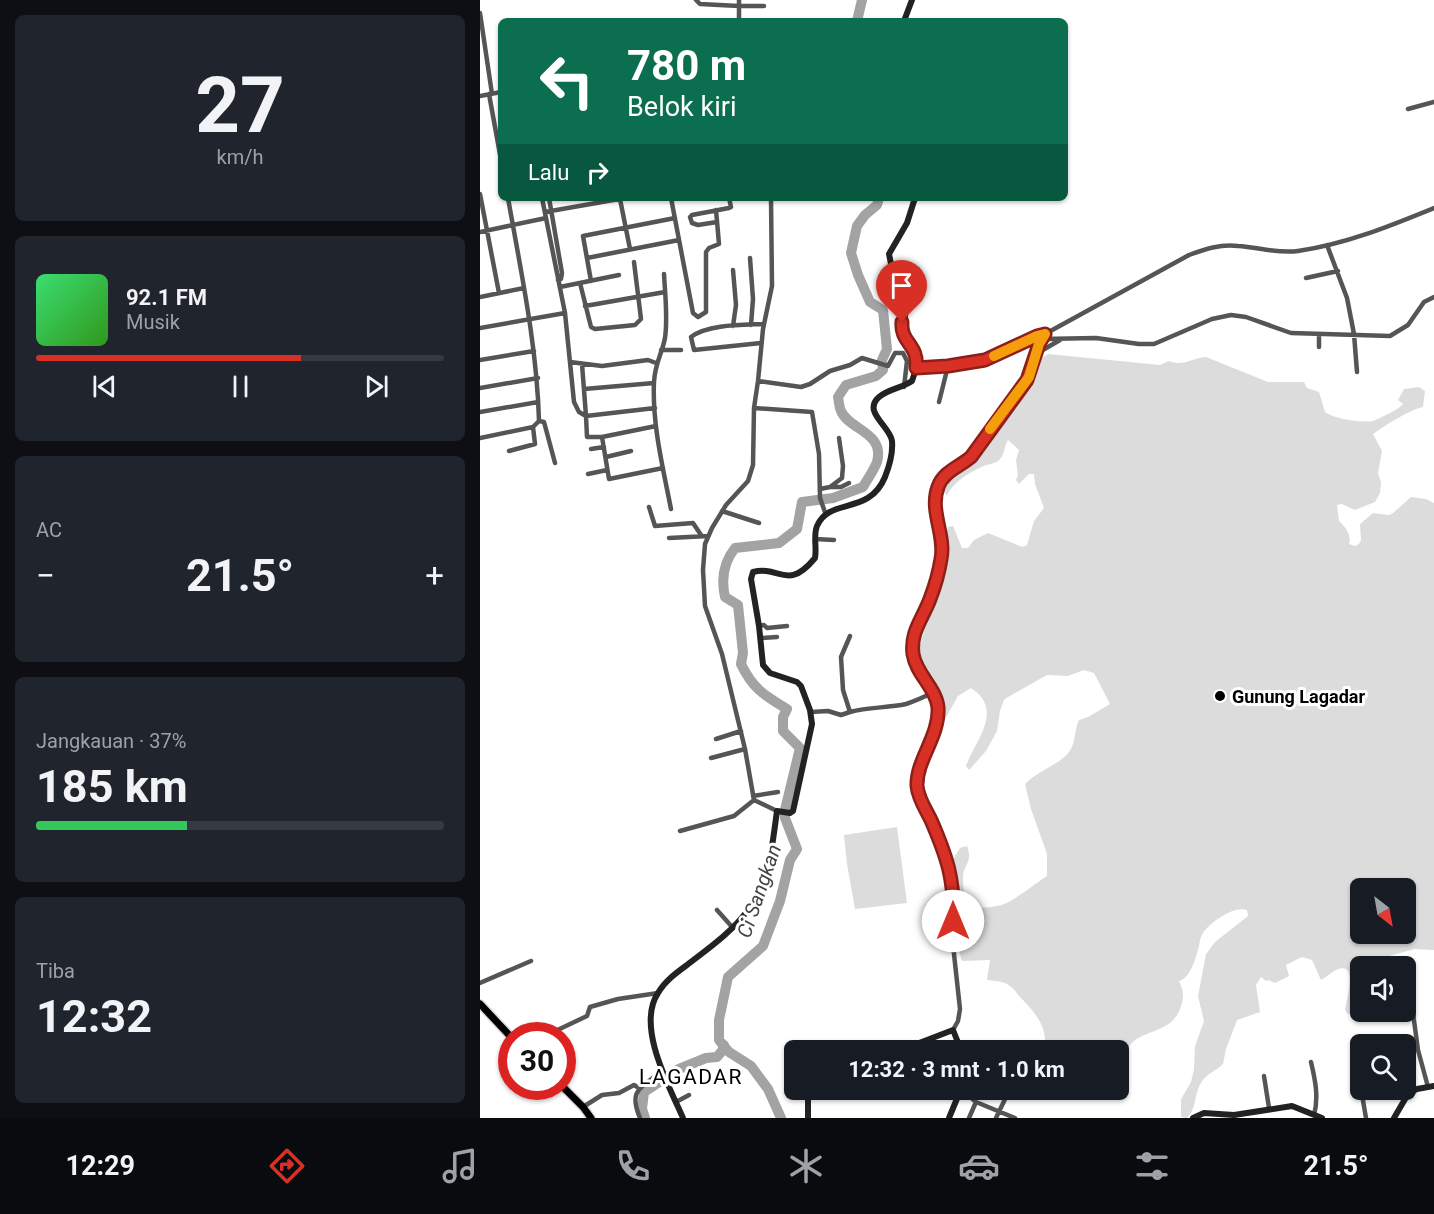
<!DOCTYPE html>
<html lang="id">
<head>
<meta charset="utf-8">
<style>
  body { margin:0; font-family:Roboto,sans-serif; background:#20242c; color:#f1f3f6; height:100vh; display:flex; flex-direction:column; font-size:22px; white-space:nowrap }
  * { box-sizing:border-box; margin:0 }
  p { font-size:20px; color:#9ea1a6 }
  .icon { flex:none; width:33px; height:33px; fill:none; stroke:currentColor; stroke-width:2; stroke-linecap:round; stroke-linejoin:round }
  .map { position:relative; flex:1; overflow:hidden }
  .side { display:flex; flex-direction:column; gap:15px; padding:15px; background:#0d0f14; width:480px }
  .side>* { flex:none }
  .guide { position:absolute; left:18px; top:18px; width:570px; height:183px; border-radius:9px; box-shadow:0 2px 4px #0004; background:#0b6e4f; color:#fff; overflow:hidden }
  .needle { width:39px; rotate:149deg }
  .buttons { position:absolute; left:870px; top:878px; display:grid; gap:12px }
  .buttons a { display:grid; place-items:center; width:66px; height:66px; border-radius:9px; background:#171b24; box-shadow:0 2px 4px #0004; font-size:30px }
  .speed { position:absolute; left:18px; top:1022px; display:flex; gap:12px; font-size:30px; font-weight:700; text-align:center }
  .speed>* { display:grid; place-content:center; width:78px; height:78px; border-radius:50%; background:#171b24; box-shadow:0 2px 4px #0004; line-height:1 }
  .speed .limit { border:9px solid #d22; background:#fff; color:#111 }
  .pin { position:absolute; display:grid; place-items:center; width:51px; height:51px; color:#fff; margin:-62px -26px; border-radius:50% 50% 50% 0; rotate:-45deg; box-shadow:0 0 6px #0007 }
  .pin .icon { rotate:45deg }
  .me { position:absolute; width:66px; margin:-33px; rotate:0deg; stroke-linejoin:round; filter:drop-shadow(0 0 4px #0008) }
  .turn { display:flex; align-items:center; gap:21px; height:126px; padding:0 30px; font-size:27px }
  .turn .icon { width:78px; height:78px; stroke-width:2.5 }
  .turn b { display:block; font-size:42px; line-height:51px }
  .then { display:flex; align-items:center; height:57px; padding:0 30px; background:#0003; gap:12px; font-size:22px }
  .big { font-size:45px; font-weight:700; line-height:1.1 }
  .side .widget { flex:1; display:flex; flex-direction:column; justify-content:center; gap:9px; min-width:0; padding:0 21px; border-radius:9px; background:#20242c }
  .side .dial { align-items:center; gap:0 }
  .dial b { font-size:78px; line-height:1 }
  .song { display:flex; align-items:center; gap:18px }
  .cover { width:72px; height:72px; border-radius:9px; background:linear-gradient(135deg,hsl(140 70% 55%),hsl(110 70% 35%)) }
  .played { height:6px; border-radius:3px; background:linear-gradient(90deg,#d93025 65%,#363941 65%) }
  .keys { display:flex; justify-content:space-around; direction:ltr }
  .heat { display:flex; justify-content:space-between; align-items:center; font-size:33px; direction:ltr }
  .charge { height:9px; border-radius:4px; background:linear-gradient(90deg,#34c759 37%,#363941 0) }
  .trip { position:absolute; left:304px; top:1040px; width:345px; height:60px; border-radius:9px; background:#171b24; box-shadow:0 2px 4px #0004; font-weight:700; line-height:60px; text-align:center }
  .menu { display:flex; height:96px; justify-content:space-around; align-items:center; background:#090b0e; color:#9ea1a6 }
  .menu .icon { width:42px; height:42px }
  .menu .active { color:#d93025 }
  .menu b { font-size:27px; color:#f1f3f6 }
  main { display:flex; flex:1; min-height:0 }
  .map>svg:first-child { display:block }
  .green { fill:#dcdcdc; fill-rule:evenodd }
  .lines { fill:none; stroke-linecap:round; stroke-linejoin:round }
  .river { stroke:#a3a3a3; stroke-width:10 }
  .primary-casing { stroke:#dbdbdb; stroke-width:10 }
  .street { stroke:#555; stroke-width:4.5 }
  .secondary { stroke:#222; stroke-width:6 }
  .primary { stroke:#000; stroke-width:7 }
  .route-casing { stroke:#8d1f18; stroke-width:15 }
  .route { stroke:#d93025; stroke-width:10 }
  .slow { stroke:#f59e0b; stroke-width:10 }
  .poi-dot { fill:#000; stroke:#fff; stroke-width:2 }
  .labels { text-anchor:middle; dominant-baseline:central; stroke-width:6; stroke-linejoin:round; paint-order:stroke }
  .poi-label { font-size:18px; font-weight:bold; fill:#000; stroke:#fff; text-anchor:start }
  .water-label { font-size:20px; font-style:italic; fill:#444; stroke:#fff }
  .quarter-label { font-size:21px; letter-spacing:1.5px; fill:#000; stroke:#fff }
</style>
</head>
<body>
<main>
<section class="side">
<div class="widget dial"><b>27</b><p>km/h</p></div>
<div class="widget">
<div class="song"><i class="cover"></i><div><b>92.1 FM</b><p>Musik</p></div></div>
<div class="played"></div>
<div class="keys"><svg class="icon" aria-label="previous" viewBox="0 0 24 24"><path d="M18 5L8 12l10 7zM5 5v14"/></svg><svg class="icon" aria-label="pause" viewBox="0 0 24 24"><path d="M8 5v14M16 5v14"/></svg><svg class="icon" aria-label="next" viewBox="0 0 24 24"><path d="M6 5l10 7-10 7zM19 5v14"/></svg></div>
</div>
<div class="widget"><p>AC</p>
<div class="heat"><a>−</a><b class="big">21.5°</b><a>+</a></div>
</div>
<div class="widget"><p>Jangkauan · 37%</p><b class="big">185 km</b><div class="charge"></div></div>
<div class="widget"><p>Tiba</p><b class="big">12:32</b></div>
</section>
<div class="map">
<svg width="954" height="1118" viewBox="0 0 954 1118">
  <rect width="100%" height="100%" fill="#fff"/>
  <path class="green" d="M568 354 680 365 689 361C704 367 711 358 726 357L788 382H824L827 388 839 392 845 412C854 419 882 423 893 421 898 419 920 409 923 404L918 400 924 389 939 387 945 391 943 407C931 409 904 426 893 434L902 451 898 473 901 482 900 493 895 502 875 510 862 504 857 505 859 521C865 526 872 536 869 544L875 546 879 544 881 540 880 524 893 513 909 515 913 513 931 497 946 499 954 503V950L935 949 905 957V966H880V1011H895L877 1017 867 1013 865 1009C866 1001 879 962 858 969 851 972 847 977 841 980L832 960 822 957 806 965 809 976 795 983 788 980 786 981 781 977 776 985 780 1012 757 1020 746 1049 743 1064C736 1071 727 1073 721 1083 714 1094 717 1108 707 1118L701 1117V1099L711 1082 714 1069 715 1046 724 1021 718 996 726 954 735 942 768 916 767 910C753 906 731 922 723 933 720 937 720 942 719 946 716 957 711 978 699 981 703 990 704 994 702 1003 693 1038 659 1026 647 1050L644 1085 640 1089 639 1050H564C569 1029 556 1014 543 1000 538 996 535 989 530 986 524 981 515 981 507 980L510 960 482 961 478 948 479 908 473 859 480 848 487 846C493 862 484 864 483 876 483 898 485 911 510 907 514 906 520 906 524 904 535 900 556 883 567 876V854L551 809 545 784C556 772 582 763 589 752 596 743 594 730 599 720L608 717 630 704 614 673 604 670 588 676 567 675 528 697 524 700 520 711 517 731 506 751 489 770 486 766C495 741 525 710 491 688L478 696 460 728V705L447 678 438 651 450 611 462 582 468 548 466 535 468 527 473 526 482 548H488L494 540 508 533 542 547 547 545 554 521 564 508 555 484 554 474H549L539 484 536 480 538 475 536 460 539 450 528 440C523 447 526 454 518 461 514 464 509 464 504 466 491 471 472 483 467 496L464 491 468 483 490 463 507 442 526 414 545 390 554 376 559 360ZM880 888H926V933H880Z
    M417 827 427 903 375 909 367 864 364 835Z"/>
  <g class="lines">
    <path class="river" d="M377 21 382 0
      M165 1118 162 1109 164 1092 199 1069 226 1058 237 1057 242 1051 244 1045
      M301 1118 288 1089 271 1066 249 1052 239 1040V1020L248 977 283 946 300 901 310 860 317 849 305 818V810L320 748 303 731V717L307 709C284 695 273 689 261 664L263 653 258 605 245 597C241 579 243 563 255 548L299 543 317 529 322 502 353 498 383 487C387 480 394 470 397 462 405 432 369 430 361 411 359 407 359 401 358 397L366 385 396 376 403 370 402 360 407 349 403 310 390 302 378 275 371 253 377 226 385 215 397 205 399 198"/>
    <g class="primary-casing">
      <path id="primary" d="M0 1004 32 1038
        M82 1086 103 1107 111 1118"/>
    </g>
    <path class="street" d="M216 0 220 4 259 6V0
      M0 13 12 94
      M259 21V6H284
      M9 94 21 160
      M0 96 21 92
      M928 109 954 102
      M0 194 19 293
      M62 198 85 313 94 402 99 412 106 416 107 437H122L129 479 183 468
      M69 198 82 273 81 279 78 280
      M191 198 213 313 218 317 226 312V252L229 248 239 244 236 210
      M291 198 292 286 283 329 278 381 274 408 273 465 268 481 246 505 232 528 225 544 223 570 225 606 242 654 265 749 274 800 297 811
      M140 199 150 249
      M65 212 145 198
      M237 222 218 225 212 223 210 217 212 215 249 208 251 207 249 198
      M0 232 66 218
      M847 245 867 298 874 334 877 372
      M107 258 199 240
      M270 258 273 299 271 325
      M253 270 256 305 253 326
      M184 274C185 294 188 317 185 338 182 354 175 363 174 382 172 424 183 468 191 509
      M826 278 858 271
      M111 281 103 236 195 218
      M100 283 111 327 115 329 155 325 161 319 154 262
      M80 287 139 275
      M0 297 44 288
      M105 306 185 292
      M0 328 85 313
      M562 339 616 338 659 344H674L732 319 751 315 766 317 811 333 910 336 928 325 944 302 954 297
      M281 343 214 350 211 337C228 324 264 325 284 324
      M839 347V334
      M181 350H201
      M556 354 580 340
      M0 360 54 351
      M90 362 122 366 168 360 176 363
      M102 364 106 416 175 408
      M436 368 468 366 505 360 540 343 565 334
      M278 381 321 387 330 384 350 371 370 365 382 358 408 366 415 353H423L427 361 424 387
      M0 388 58 378
      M104 389 174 383
      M459 402 468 366
      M274 408 332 412 339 454 340 498 346 515
      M0 412 58 402
      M59 421 64 422 75 463
      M122 437 176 426
      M0 438 53 427 59 421C57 346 41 272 28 198
      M111 449 124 447
      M29 451 55 444 53 427
      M126 457 151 451
      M108 474 127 470
      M350 487H361L369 483
      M340 489 350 487 362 478 363 466 359 438
      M169 507 175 526 213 523 221 535
      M242 511 279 523
      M189 538 228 536
      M335 539 354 540
      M279 626 284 625 287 628 307 626
      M280 638 297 637
      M331 712 348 711 361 715 370 712 363 690 361 657 370 636
      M370 712C389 707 407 708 426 704 435 701 444 697 452 693
      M236 739 261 731
      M231 758 265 749
      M273 796 298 792
      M200 831 254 816 274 800
      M237 910 253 928
      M0 983 51 961
      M933 1013 938 1050 948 1087
      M473 1030 478 1021 480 1009 473 945V882L465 853 437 787 439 775 456 728 458 708 455 698 435 660 432 644 434 630 450 599 462 557 461 536 455 507 456 491 464 476 480 467 498 448 511 427 547 380 559 344 565 334 709 255C725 249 740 244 758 246 778 247 797 254 818 251 866 244 910 226 954 208
      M67 1035 107 1016 110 1007 138 999 178 993
      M831 1062C835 1079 839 1097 834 1115
      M784 1076 789 1108
      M878 1077 880 1086
      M481 1089 496 1102 535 1118
      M881 1089 886 1118
      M196 1102 209 1095
      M103 1107 122 1095 139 1093 154 1085 159 1088
      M160 1118C146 1085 167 1088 182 1069
      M489 1118 496 1102
      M516 1118 527 1095"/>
    <path class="secondary" d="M424 21 432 0
      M421 1050 473 1030 481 1050
      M203 1118C189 1086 156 1026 178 993 185 981 196 973 207 965 229 948 252 932 268 910 290 881 292 846 297 811L310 813 313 811 332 724 330 710 321 686 317 682 290 673 283 665 279 626 271 579 273 572C300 565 307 592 335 558 337 548 333 536 337 526 349 497 389 516 405 477 409 467 413 452 412 441 410 426 382 412 399 397 408 389 422 388 432 381 442 354 434 353 422 332L428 299 412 269 409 254 427 223 435 198
      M328 1118V1100L331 1089
      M469 1118 481 1089
      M713 1118 724 1113 754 1115 812 1106 842 1118
      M914 1118 928 1094 937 1089 954 1086"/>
    <use href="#primary" class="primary"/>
  </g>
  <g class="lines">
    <g class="route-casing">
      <path id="route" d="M422 322C420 343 439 344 436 368L468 366 505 360 557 336 565 334 559 344 547 380 491 457C479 467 463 472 458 487 449 511 466 535 461 559 459 572 455 586 450 599 443 618 430 632 433 654 436 674 456 688 458 707 460 736 436 760 437 786 438 798 446 810 451 820 467 857 475 880 473 921"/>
    </g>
    <use href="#route" class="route"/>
    <path class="slow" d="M510 429 549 377 559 344 565 334 557 336 514 356"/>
  </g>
  <circle class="poi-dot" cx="740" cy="696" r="6"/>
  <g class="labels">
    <g class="poi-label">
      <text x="752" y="696">Gunung Lagadar</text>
    </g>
    <g class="water-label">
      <text transform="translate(279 891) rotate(-71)">Ci Sangkan</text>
    </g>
    <g class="quarter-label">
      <text x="211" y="1077">LAGADAR</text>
    </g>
  </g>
</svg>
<div class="buttons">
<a><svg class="needle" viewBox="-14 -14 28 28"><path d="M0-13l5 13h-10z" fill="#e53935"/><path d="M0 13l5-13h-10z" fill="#9ea1a6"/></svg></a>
<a><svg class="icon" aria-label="sound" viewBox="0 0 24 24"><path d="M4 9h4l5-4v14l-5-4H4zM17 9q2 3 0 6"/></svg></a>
<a><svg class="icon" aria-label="search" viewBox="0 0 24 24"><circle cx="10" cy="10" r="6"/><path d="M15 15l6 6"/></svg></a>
</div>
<div class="speed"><div class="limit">30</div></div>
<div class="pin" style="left:422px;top:322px;background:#d93025"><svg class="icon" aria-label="arrive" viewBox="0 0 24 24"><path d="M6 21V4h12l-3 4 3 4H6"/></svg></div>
<svg class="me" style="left:473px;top:921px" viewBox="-20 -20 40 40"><circle r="19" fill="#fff"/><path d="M0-13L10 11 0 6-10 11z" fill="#d93025"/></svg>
<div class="trip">12:32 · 3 mnt · 1.0 km</div>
<div class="guide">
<div class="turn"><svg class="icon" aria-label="left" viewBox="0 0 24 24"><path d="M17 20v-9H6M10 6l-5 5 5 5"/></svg><div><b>780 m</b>Belok kiri</div></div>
<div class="then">Lalu<svg class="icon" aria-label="right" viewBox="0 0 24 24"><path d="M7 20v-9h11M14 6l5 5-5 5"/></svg></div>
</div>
</div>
</main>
<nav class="menu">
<b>12:29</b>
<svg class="icon active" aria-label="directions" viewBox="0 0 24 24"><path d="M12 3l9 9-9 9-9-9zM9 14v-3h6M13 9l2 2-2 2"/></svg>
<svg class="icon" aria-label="music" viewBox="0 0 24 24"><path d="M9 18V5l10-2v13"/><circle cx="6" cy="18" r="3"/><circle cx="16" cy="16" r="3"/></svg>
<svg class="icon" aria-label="phone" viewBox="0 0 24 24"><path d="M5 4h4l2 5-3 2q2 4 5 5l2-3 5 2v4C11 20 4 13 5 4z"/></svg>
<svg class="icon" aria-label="climate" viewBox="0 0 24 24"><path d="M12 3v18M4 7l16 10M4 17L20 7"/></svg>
<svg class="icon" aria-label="car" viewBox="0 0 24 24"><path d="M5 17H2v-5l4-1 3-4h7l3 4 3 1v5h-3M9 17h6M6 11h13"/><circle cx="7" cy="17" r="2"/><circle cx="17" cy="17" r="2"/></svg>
<svg class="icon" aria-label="filters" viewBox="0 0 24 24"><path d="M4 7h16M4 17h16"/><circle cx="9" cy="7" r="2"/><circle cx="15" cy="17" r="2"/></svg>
<b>21.5°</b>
</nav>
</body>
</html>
